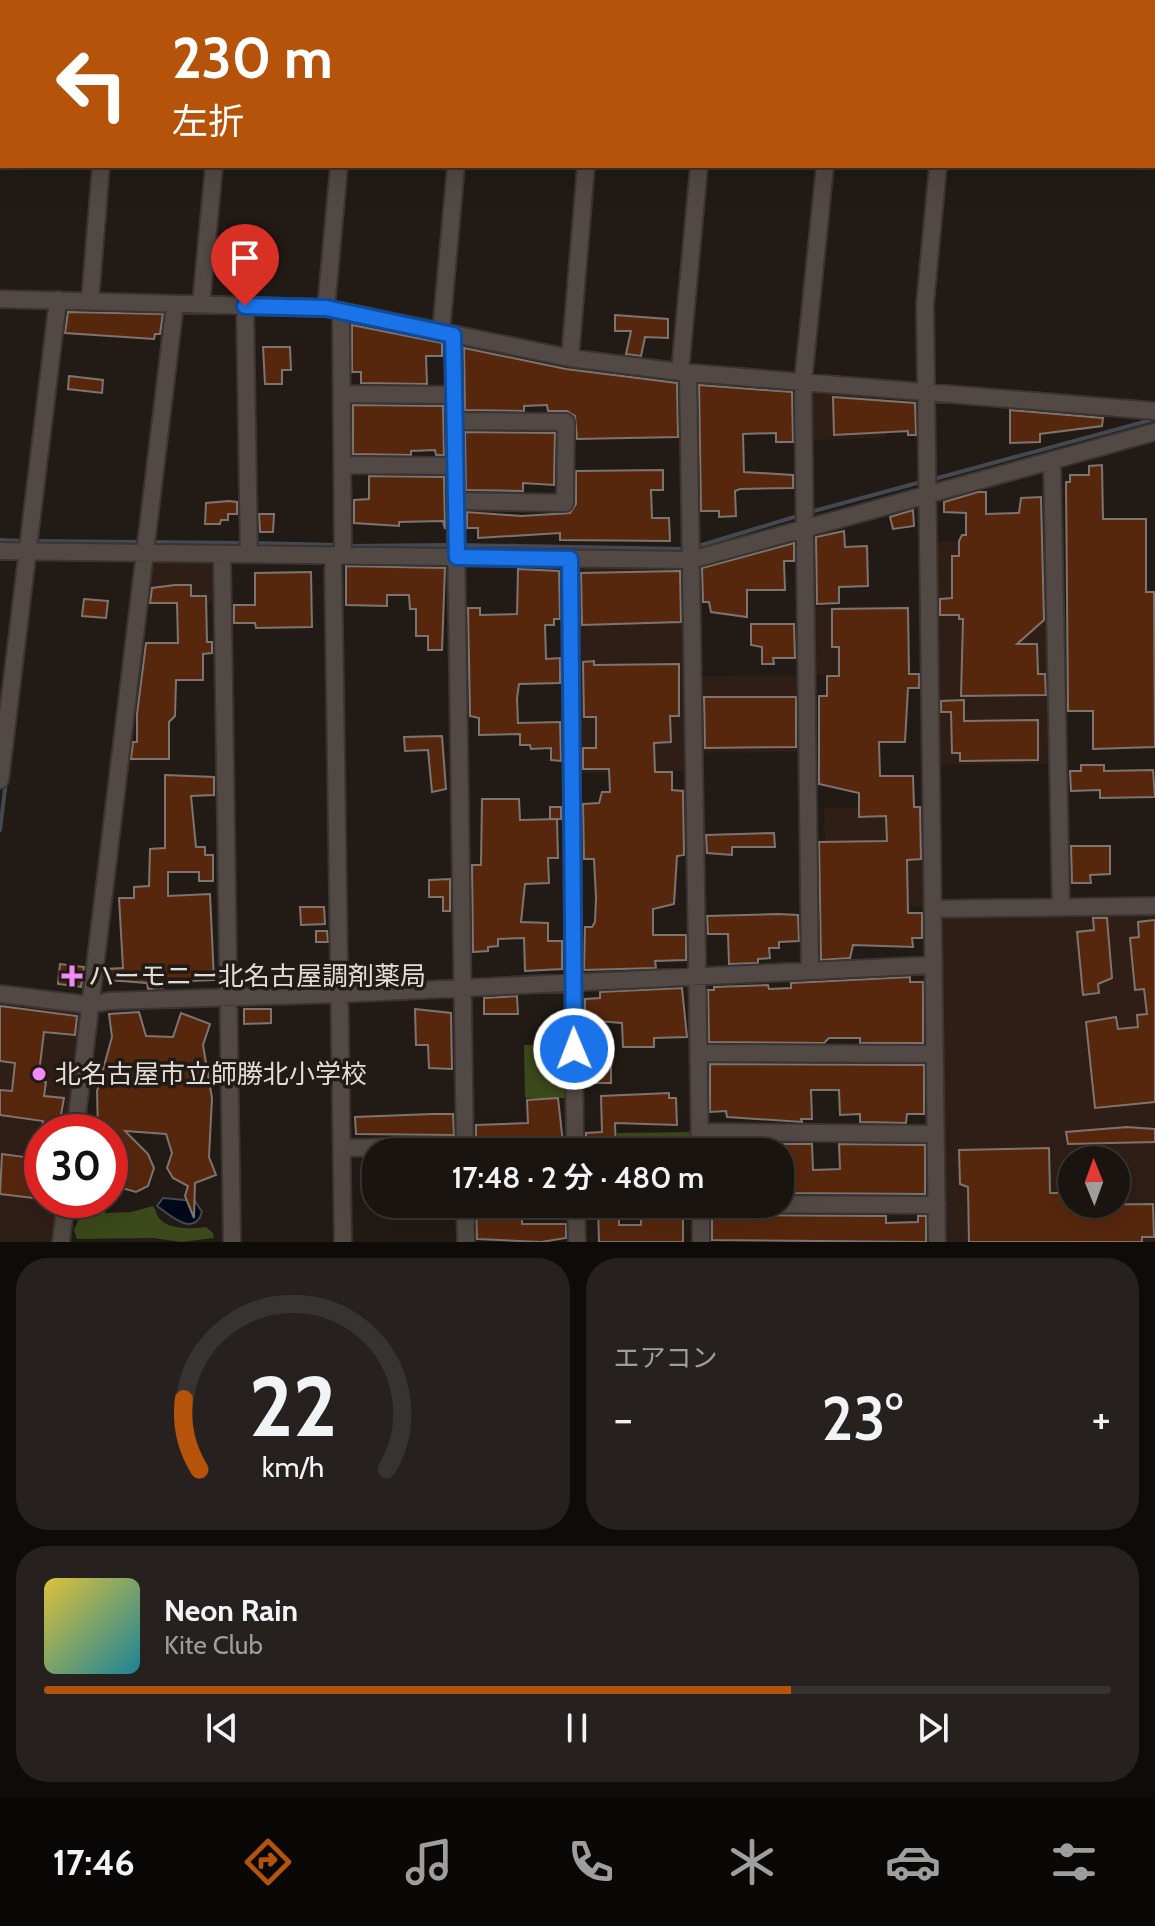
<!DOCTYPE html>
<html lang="ja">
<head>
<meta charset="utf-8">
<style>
  body { margin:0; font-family:Cabin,"Noto Sans JP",sans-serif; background:#26211e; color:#f1f3f6; height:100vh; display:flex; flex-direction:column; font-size:30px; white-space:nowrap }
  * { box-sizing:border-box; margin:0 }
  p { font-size:26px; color:#9f9e9f }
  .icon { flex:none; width:44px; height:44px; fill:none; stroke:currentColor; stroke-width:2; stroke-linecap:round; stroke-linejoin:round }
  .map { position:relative; height:1242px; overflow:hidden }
  .details { display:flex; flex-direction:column; gap:16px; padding:16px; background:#0e0b09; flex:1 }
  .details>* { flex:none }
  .guide { position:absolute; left:0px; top:0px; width:1156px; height:168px; box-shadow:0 8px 32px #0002,0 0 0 2px #373330; background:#b45309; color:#fff; overflow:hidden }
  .needle { width:52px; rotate:359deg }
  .buttons { position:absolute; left:1058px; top:1146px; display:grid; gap:16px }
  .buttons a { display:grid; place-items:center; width:72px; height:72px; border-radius:50%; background:#191410; box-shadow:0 8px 32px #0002,0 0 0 2px #373330; font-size:40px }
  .speed { position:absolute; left:24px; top:1114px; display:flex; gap:16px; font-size:40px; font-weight:700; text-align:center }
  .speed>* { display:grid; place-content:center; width:104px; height:104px; border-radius:50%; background:#191410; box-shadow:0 8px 32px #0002,0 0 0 2px #373330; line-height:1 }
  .speed .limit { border:12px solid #d22; background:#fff; color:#111 }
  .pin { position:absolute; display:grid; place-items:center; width:68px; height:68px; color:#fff; margin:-82px -34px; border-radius:50% 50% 50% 0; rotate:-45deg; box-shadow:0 0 8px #0007 }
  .pin .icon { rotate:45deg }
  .me { position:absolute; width:88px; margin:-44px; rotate:359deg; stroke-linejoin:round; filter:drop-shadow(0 0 6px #0008) }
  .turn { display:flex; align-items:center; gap:28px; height:168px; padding:0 40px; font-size:36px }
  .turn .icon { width:104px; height:104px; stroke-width:2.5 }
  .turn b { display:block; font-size:56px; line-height:68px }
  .big { font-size:60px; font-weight:600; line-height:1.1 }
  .details .tile { flex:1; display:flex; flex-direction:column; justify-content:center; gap:12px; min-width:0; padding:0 28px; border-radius:32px; background:#26211e }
  .details .dial { align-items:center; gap:0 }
  .dial svg { height:208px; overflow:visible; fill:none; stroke:#373330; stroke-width:7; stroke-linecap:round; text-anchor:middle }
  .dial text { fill:#f1f3f6; stroke:none }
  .song { display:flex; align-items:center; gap:24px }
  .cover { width:96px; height:96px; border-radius:12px; background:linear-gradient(135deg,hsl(50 70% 55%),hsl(190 70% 35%)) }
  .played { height:8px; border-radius:4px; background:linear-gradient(90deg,#b45309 70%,#373330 70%) }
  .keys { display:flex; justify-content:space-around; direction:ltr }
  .heat { display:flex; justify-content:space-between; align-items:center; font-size:44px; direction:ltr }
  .details .tiles { flex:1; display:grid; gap:16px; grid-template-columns:1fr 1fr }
  .tile:last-child { grid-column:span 2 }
  .trip { position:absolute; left:362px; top:1138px; width:432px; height:80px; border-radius:32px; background:#191410; box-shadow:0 8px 32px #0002,0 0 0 2px #373330; font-weight:600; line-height:80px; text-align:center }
  .tabs { display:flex; height:128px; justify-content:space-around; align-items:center; background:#0a0806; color:#9f9e9f }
  .tabs .icon { width:56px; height:56px }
  .tabs .on { color:#b45309 }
  .tabs b { font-size:36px; color:#f1f3f6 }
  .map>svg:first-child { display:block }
  .industrial { fill:#2f1e16; fill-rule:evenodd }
  .green { fill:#3c491a }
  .water { fill:#000819; stroke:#444853; stroke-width:2 }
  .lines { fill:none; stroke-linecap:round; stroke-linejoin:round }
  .stream { stroke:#444853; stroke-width:4 }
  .building { fill:#57270d; stroke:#7e746f; stroke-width:2 }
  .minor-casing { stroke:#3a3432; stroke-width:20 }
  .minor { stroke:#524944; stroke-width:16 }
  .route-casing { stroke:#114b97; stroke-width:20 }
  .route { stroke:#1a73e8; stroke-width:14 }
  .poi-dot { fill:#f18af4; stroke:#211a15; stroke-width:3 }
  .labels { text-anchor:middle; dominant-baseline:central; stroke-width:7; stroke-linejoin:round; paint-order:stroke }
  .poi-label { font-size:26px; fill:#e2dcd9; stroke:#211a15; text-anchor:start }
</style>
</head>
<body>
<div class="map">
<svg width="1155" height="1242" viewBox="0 0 1155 1242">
  <rect width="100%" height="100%" fill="#211a15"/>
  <path class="industrial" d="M814 388 885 395 886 438 809 440 808 392Z
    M1046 539 1049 764 937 765V541Z
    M157 563H212L215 567 216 603 147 604 153 567Z
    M584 566H680L686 571 688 771 578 773 576 579Z
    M909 606 910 673 813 675 812 607Z
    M797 675 798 752 700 753 699 676Z
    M923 806 925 906 817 909 815 842 825 841 824 808Z
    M1155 911V1242H945L940 920 946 913ZM1072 1160H1116V1204H1072Z
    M0 999 79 1012 85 1017 70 1132H42V1200H62L57 1242H0Z"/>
  <path class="green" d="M569 1044 570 1098H525L524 1045Z
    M694 1132V1152H618L617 1133Z
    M153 1206C156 1210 156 1214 159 1218 168 1230 193 1229 206 1227L213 1233 214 1238 181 1242 153 1238 77 1239 74 1230 81 1214 131 1212Z"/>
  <path class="water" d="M163 1198 195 1201 202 1212C194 1238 170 1215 157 1206Z"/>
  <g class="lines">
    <path class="stream" d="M336 303 371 309
      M934 479 1155 419
      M810 512 921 482
      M0 540 23 541
      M32 541 143 542
      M152 542 243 543
      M252 543 339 545
      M459 545 686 549
      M347 546 451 545
      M695 547 801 515
      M0 830 6 781"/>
  </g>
  <path class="building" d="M68 312 163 314 160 334H155L154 339 65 333Z
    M615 315 668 319V338L645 337 641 356 626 354 631 331H615Z
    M352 325 442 343V356H426L427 384 361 383V372H352Z
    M263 347H290L291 370H282V384H265Z
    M464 348 566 369 677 383 678 437 577 439 575 416 567 411H548L547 405 524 406V411L465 410Z
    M69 376 103 380 102 393 68 389Z
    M699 385 792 392 793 442H776V433L743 434 744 472 793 475V488L740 489 735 491 736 516 719 517V511H701Z
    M833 397 915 403 916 435H908V431L834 435Z
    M353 405 443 406 444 455H436L435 450 411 451V455L353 454Z
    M1010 410 1103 418 1102 426 1040 434V442L1010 443Z
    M465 432 555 433 554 485 523 483V491L466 490Z
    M1102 465 1103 519H1146V592H1154L1155 747 1093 749V711H1068L1066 482H1070V475H1089V466Z
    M663 470V490H651L652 518H669L670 541 560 540V533L478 538V528H467V512L521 516 570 513 576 504V471Z
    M369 476 444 477 445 529 443 521 399 522V526L354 523V500L369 499Z
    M978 492H986V514L1019 513 1021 498 1041 497 1044 620 1017 644H1037L1038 674H1045L1046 695 961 696 963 619H959V615H940V599L952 598V556H959V541L962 535H966V513L944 512V502Z
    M229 501 237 502V514H228V520H221L220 524H205L206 503Z
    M913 510 914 526 893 529 890 517Z
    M259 514H274L273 532H260Z
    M844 531 845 547 867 546 868 586 839 587V603L817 604 816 537Z
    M794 543V561H784L785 590H747V617L711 612 709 602H703L702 568Z
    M346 566 445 568 442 650H428V636H416V609H410L409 595H387V606L346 605Z
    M518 569 559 571 560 619H554V625H545L546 659 560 658V683L519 684 517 698 518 723 560 722 561 761 551 760V748L531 749 530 745H520V734L479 735V718L470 716 468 608H480V615L517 614Z
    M680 571 681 622 582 625 581 573Z
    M311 572 312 627 256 628 255 623H234V605H255V573Z
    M175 585H191V596H206L207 642H212V653L203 654V680H176L175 716 169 722V759H131L133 742H137V714L146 643H178L177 603H150L152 588Z
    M84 599 108 601 106 618 82 616Z
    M908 608 909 674H919V688H908L905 742H879L880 776H913L914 807H920L921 859 907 860 908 913H922V938H912L913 947 853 945 850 958 821 960 819 842 887 841 886 816 859 817V793L819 784V696H827V676H839V647H832V609Z
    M751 624H794L795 658H773L774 664H762V647L751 645Z
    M594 661V665L679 664V716H670L671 742 654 743 655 772H672V790L683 791 684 855 677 856 674 904 653 909V935H686V960L655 961 656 968 584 970 585 927H592L595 922 596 898 594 859H584L583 804 599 803 602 792H610L609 769H583V748H596V717H584L583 662Z
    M704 697H796V747L705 748Z
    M964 700V721L1038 720V760L960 761V753H952L951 712H941V701Z
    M442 736 446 789 432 792 428 750 405 751 404 737Z
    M1081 765H1104V771L1153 770 1155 797 1100 798V790L1071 791 1070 771H1081Z
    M165 775 214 777V795L191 796 196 847H205V855H213V881H199V872H168V896L210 894 214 980 163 982V988L148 989 147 983 108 980 107 969 123 968 119 898H134V887L149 886 150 849 165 848Z
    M482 799H519L520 820 557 819 558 858H548L549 883 525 884 521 922 548 923V941H562V969L525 971 524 938 498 939V946L488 947V951L473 952 472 865H481Z
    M550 807H561V819H550Z
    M774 833 775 847H732V855L707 853 706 835Z
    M1071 846H1110V874L1090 875 1091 883H1072Z
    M450 879V911H443V897H429V880Z
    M300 907H324L325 924 301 925Z
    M778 914 798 915 799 941 779 942V948H769L770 958 758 959V963L729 964 728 934H708L707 916Z
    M1093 918H1107L1112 978 1098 984 1099 993 1083 995 1077 932 1094 930Z
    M1155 920V1102L1095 1108 1086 1022 1116 1017 1118 1029 1138 1027 1137 1015 1147 1014 1144 989 1135 990 1130 938 1139 937 1138 922Z
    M316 931H327L328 942H316Z
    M60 964 84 967 81 987 58 984Z
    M910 977V982H923V1043H860V1038H829L824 1043 709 1042 708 990H714V987L768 985 769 989 791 988V983Z
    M682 988 687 1037 654 1038V1047H623L622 1023 585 1020V999L600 998V992Z
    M517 996 518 1014H484V998Z
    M0 1006 77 1016 75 1035 44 1032 38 1081 46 1082 44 1096 64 1098 58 1132H42L43 1121 0 1115V1090L12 1091 15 1063 0 1061Z
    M244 1009H271V1023L244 1024Z
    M415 1009 451 1013 452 1069 429 1068 428 1045H416Z
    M139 1012 146 1036 173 1037 181 1013 210 1024 203 1045 212 1098 209 1157 216 1175 195 1183 194 1218 185 1196 188 1186 173 1178 167 1168 172 1153 166 1134 125 1131 148 1154 154 1168 148 1186 136 1192 122 1188 110 1174V1132H98L97 1091 112 1037 109 1014Z
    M611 1060V1083H593L592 1061Z
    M710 1064 924 1065V1114H907L906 1123 860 1122V1114L840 1115 839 1090H811L812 1119H801L802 1122 727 1117 726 1111 710 1112Z
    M669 1093V1098H676L677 1125 615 1123 616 1152 586 1150V1133L602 1132 601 1096Z
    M558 1098 564 1152 489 1151 488 1144H476V1125L528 1123 527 1100Z
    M432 1114H453L454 1135 356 1134 355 1117Z
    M1127 1127 1155 1129V1142L1068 1144 1066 1132Z
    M711 1143H730V1152H711Z
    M757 1144H812L813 1170 840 1169 839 1144 925 1145V1194L780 1193V1152H758Z
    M1049 1148 1050 1193H1066V1205L1153 1204 1154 1237H1142V1242H969L968 1187 960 1184 959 1150Z
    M2 1154 32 1158 30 1174 42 1175V1199L0 1194Z
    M94 1207a6 6 0 1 1 12 0a6 6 0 1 1-12 0Z
    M489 1204H522V1224H566V1238L541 1242 477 1239 476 1209H489Z
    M598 1204H619V1225H641V1216L683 1215V1242H599Z
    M712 1215 886 1216V1223L918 1222V1216H926V1242L712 1240Z"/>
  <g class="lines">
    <g class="minor-casing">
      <path id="minor" d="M114 2V0
        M228 2 229 0
        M353 2V0
        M470 2V0
        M600 2V0
        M713 2V0
        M839 2 840 0
        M953 2V0
        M0 42H2
        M1154 141H1155
        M0 299 326 308 570 358 680 372 1155 411
        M90 301 101 166
        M201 304 214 166
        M245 306 249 554
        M326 308 339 166
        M341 311 343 556
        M441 332 456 166
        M453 335 465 1152
        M570 358 586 166
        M680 372 699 166
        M688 373 700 1152
        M342 394 454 395
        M454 421 566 422 565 503 456 501
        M1052 460 1061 907
        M343 465 455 466
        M0 551 691 560 1155 432
        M222 554 232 1242
        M333 555 343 1242
        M570 559 575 1152
        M0 780 58 300
        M933 909 1155 906
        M810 971 803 382 825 166
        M0 994 90 1005 109 1001 339 994 934 965
        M698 1053 935 1054
        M75 1132 175 304
        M699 1132 936 1134
        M342 1148 465 1146
        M465 1204 466 1242
        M576 1204 577 1242
        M701 1204 937 1205
        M701 1204V1242
        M61 1242 66 1200
        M937 1242 925 304 938 166"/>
    </g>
    <use href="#minor" class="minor"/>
  </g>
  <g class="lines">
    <g class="route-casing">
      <path id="route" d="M245 306 326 308 453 335 457 557 570 559 574 1049"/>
    </g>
    <use href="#route" class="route"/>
  </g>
  <g class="poi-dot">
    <path d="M68 964h8v8h8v8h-8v8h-8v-8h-8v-8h8z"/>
    <circle cx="39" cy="1074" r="8"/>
  </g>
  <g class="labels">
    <g class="poi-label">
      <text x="88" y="976">ハーモニー北名古屋調剤薬局</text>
      <text x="55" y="1074">北名古屋市立師勝北小学校</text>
    </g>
  </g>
</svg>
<div class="buttons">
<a><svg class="needle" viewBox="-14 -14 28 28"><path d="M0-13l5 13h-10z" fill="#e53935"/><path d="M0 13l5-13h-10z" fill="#9f9e9f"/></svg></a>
</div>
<div class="speed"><div class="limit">30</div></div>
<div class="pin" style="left:245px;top:306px;background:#d93025"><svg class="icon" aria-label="arrive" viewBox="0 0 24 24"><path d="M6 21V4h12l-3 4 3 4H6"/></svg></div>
<svg class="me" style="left:574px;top:1049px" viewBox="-20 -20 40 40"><circle r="17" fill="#1a73e8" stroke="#fff" stroke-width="3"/><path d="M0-11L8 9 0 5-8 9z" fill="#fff"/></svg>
<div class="trip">17:48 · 2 分 · 480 m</div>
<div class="guide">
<div class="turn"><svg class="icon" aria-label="left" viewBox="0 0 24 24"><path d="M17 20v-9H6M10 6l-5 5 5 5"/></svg><div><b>230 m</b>左折</div></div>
</div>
</div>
<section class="details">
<div class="tiles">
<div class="tile dial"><svg viewBox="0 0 100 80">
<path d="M14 69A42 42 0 1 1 86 69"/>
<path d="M14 69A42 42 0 0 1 8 42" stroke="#b45309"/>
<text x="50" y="56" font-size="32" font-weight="700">22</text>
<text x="50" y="72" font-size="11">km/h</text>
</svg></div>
<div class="tile"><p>エアコン</p>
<div class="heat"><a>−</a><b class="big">23°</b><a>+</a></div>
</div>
<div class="tile">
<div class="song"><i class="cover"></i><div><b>Neon Rain</b><p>Kite Club</p></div></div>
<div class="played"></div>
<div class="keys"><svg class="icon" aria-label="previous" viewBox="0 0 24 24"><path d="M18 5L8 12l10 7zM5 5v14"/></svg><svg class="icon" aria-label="pause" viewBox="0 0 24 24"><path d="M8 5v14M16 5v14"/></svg><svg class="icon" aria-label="next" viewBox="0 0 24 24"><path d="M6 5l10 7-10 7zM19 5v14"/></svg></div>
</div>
</div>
</section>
<nav class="tabs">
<b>17:46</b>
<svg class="icon on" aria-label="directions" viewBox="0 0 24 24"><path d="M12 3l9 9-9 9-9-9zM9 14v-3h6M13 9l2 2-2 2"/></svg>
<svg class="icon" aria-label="music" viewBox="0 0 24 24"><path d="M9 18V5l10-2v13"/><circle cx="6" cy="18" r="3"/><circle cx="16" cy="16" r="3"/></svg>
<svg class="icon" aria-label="phone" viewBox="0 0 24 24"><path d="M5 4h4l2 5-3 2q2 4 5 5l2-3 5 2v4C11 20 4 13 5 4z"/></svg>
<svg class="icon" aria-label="climate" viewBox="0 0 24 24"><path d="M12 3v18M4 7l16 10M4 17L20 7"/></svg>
<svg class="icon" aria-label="car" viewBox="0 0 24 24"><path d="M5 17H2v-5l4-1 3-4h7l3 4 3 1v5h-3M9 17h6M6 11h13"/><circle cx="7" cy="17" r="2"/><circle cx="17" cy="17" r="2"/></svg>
<svg class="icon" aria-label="filters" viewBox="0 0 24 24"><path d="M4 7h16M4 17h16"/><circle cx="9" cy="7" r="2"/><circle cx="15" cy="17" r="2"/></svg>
</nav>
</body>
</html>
